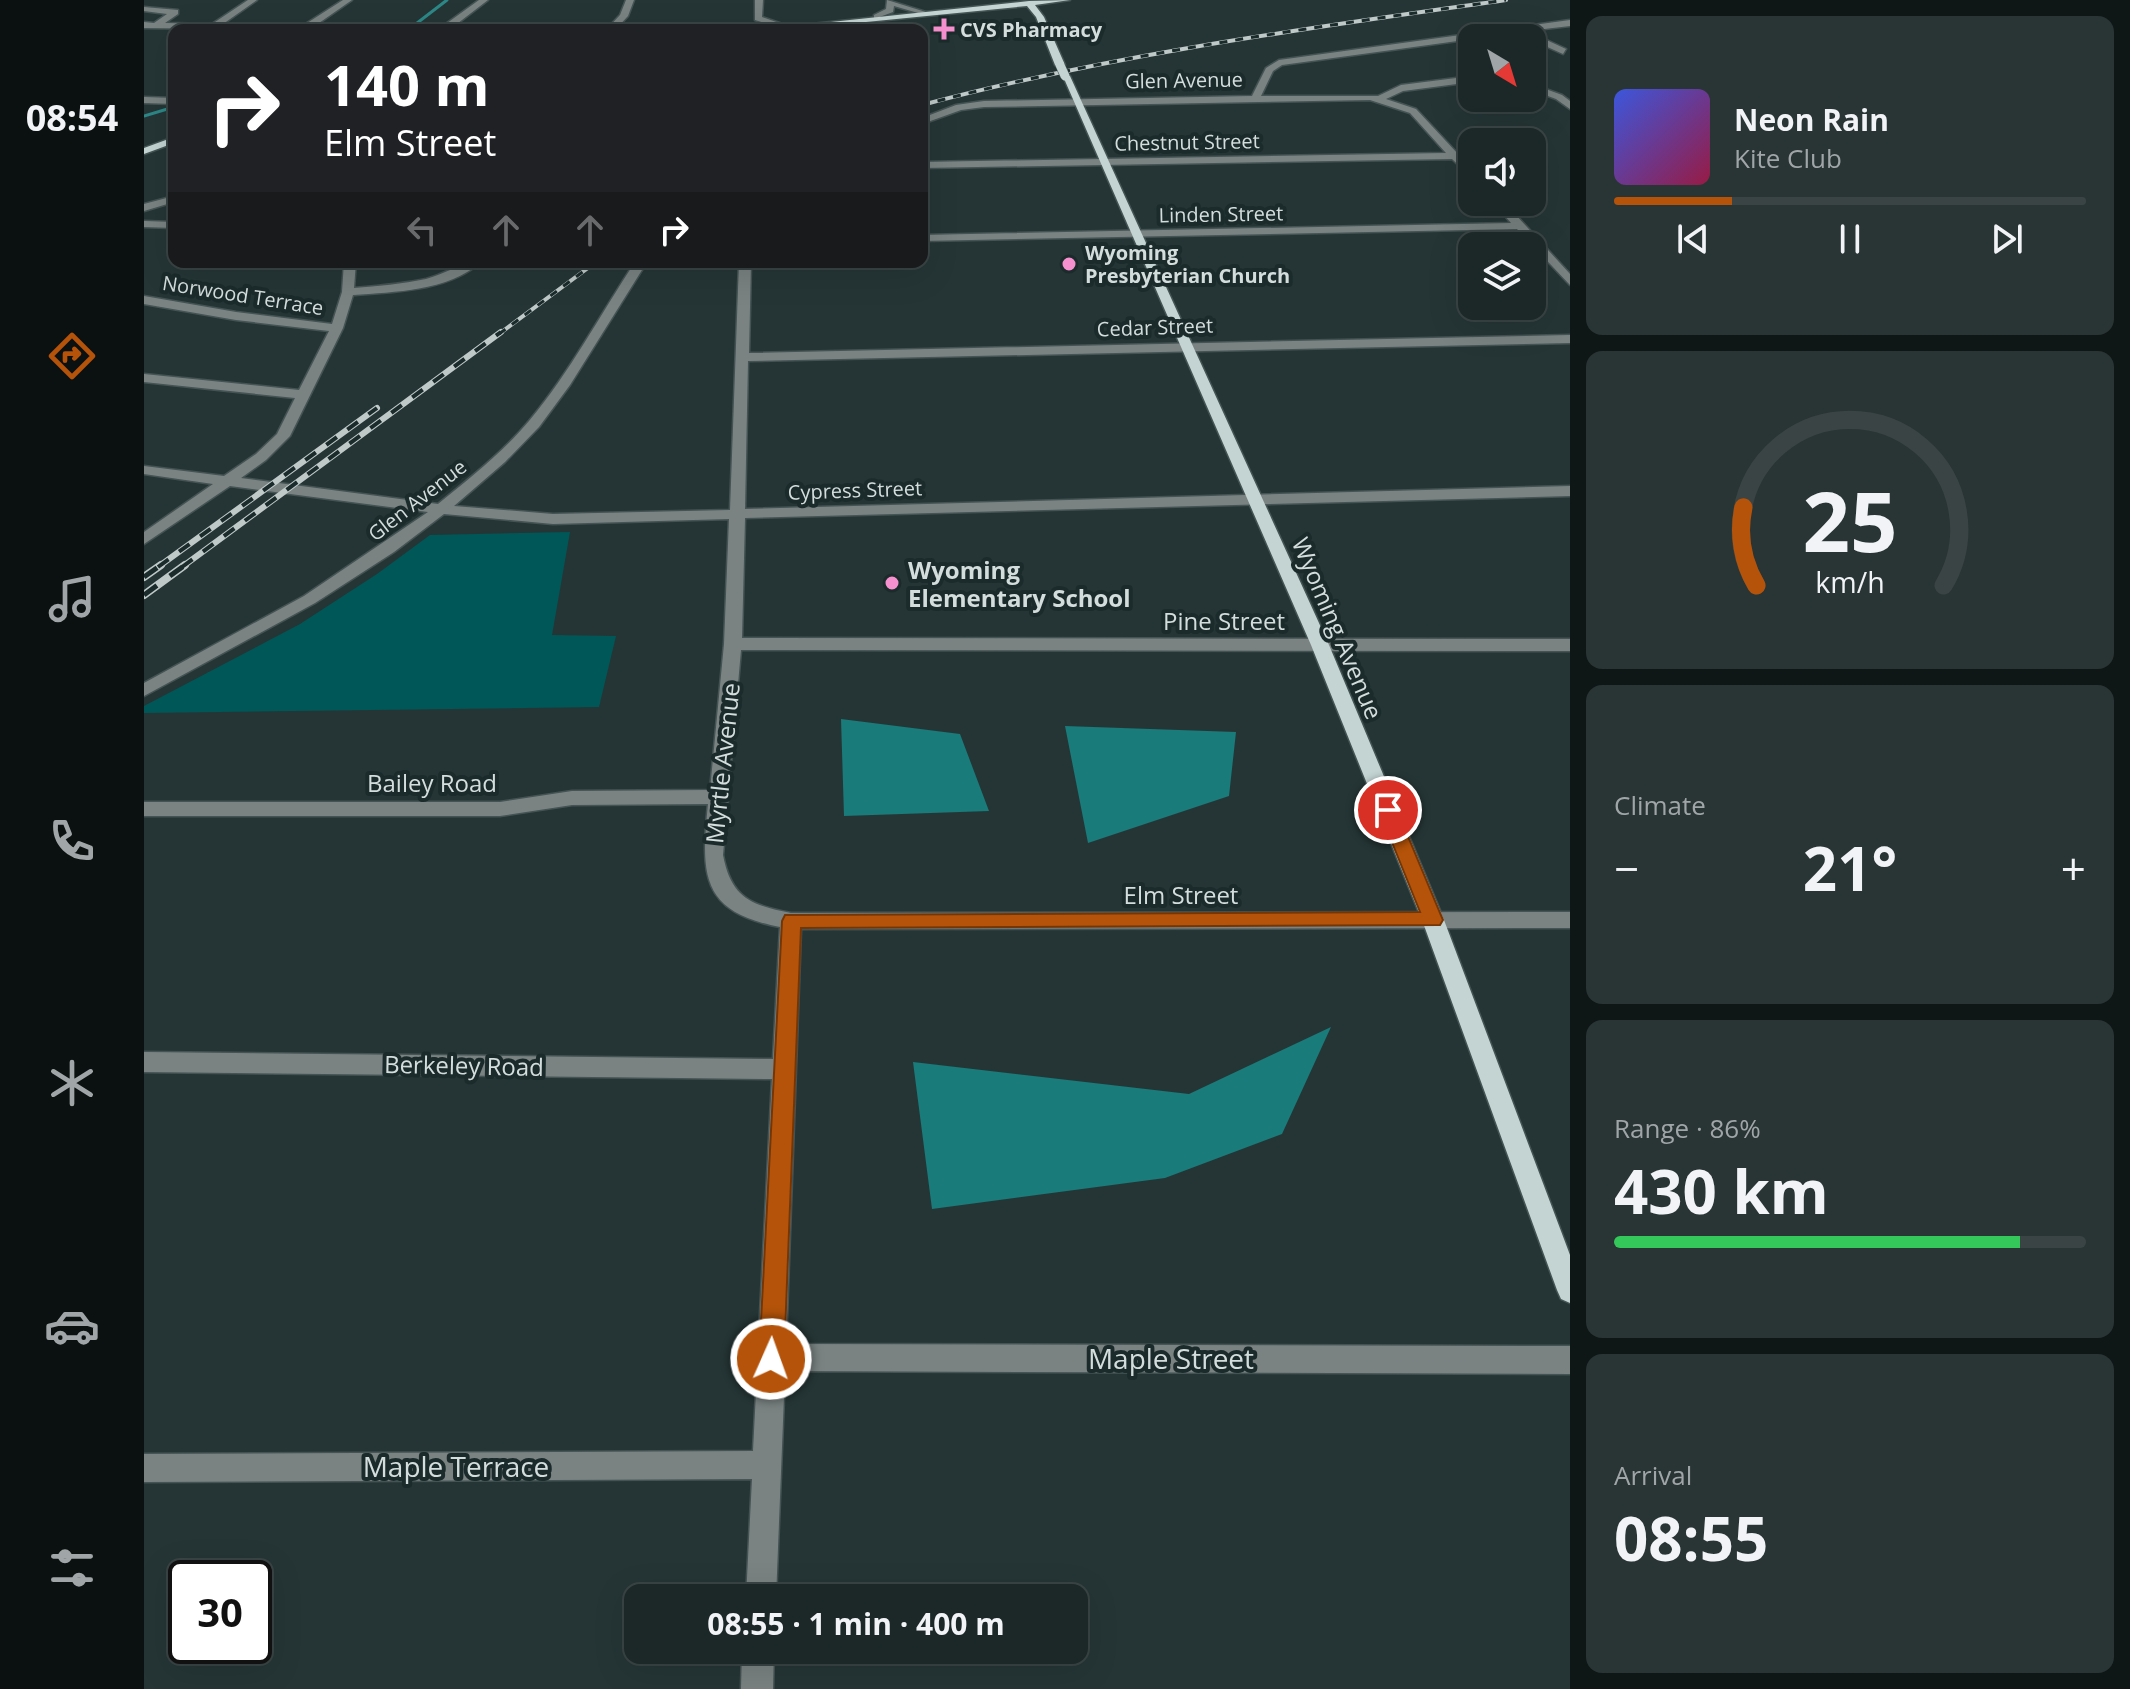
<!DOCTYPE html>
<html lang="en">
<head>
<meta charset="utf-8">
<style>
  body { margin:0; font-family:"Open Sans",sans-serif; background:#293434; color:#f1f3f6; height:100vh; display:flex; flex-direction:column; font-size:30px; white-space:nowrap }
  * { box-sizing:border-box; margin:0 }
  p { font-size:26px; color:#a0a6a8 }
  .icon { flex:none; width:44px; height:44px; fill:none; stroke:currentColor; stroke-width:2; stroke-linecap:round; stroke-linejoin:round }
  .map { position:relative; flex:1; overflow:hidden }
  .drawer { display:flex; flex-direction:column; gap:16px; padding:16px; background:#0f1616; width:560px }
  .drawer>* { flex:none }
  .hud { position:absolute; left:24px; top:24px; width:760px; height:244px; border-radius:16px; box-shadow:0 8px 32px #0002,0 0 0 2px #3a4445; background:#202124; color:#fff; overflow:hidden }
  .needle { width:52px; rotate:142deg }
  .tools { position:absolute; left:1314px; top:24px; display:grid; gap:16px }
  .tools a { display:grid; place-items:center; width:88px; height:88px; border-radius:16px; background:#1c2828; box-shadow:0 8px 32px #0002,0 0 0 2px #3a4445; font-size:40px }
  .speed { position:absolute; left:24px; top:1560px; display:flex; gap:16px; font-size:40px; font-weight:700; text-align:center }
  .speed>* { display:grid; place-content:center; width:104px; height:104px; border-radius:50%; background:#1c2828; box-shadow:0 8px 32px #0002,0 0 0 2px #3a4445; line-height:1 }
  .speed .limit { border:4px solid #111; border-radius:12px; background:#fff; color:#111 }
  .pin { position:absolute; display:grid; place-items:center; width:68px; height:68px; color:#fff; margin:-34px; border:4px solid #fff; border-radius:50%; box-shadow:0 2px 8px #0007 }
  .me { position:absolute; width:88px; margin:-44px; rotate:2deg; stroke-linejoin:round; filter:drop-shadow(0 0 6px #0008) }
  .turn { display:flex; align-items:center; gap:28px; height:168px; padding:0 24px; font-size:36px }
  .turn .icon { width:104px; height:104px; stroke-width:2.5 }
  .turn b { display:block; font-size:56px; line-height:68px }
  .lanes { display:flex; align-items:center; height:76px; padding:0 24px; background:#0003; justify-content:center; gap:40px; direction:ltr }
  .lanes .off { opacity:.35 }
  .big { font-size:60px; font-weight:700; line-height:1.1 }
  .drawer .card { flex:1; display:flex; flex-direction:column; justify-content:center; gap:12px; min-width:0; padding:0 28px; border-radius:16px; background:#293434 }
  .drawer .dial { align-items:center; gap:0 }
  .dial svg { height:208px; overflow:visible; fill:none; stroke:#3a4445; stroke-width:7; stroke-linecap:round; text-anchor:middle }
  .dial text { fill:#f1f3f6; stroke:none }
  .song { display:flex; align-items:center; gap:24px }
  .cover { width:96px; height:96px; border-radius:12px; background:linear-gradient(135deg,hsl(230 70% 55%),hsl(340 70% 35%)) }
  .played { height:8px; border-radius:4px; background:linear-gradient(90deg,#b45309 25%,#3a4445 25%) }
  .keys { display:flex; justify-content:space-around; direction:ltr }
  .heat { display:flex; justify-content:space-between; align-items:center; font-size:44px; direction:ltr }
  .charge { height:12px; border-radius:6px; background:linear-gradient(90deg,#34c759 86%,#3a4445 0) }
  .trip { position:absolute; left:480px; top:1584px; width:464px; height:80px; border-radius:16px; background:#1c2828; box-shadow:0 8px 32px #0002,0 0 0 2px #3a4445; font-weight:700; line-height:80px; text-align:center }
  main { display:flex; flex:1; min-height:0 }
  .tabs { display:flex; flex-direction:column; width:144px; justify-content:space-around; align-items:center; background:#0b1010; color:#a0a6a8 }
  .tabs .icon { width:56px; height:56px }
  .tabs .selected { color:#b45309 }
  .tabs b { font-size:36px; color:#f1f3f6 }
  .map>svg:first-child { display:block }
  .green { fill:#005757 }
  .forest { fill:#197b7a }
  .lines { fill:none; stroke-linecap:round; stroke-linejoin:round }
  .stream { stroke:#2c8887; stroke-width:3 }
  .minor-casing { stroke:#445353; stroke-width:3 }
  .major-casing { stroke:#445353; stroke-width:3 }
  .minor { fill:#7a8382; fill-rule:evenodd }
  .major { fill:#c3d4d3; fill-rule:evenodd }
  .rail-far2-casing { stroke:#bec9c8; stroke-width:4 }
  .rail-far1-casing { stroke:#bec9c8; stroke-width:6 }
  .rail-casing { stroke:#bec9c8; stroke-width:8 }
  .rail-far2 { stroke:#1b2b2b; stroke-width:3; stroke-dasharray:8; stroke-linecap:butt }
  .rail-far1 { stroke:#1b2b2b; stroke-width:4; stroke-dasharray:13; stroke-linecap:butt }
  .rail { stroke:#1b2b2b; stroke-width:5; stroke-dasharray:16; stroke-linecap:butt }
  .major-bridge-casing { stroke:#445353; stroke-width:10; stroke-linecap:butt }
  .major-bridge { stroke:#c3d4d3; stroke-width:9 }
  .route { fill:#b45309; stroke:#753606; stroke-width:2 }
  .poi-dot { fill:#f790ce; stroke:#1b2b2b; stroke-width:3 }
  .labels { text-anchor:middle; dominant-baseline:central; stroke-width:8; stroke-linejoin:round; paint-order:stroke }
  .far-poi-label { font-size:20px; font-weight:bold; fill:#d3dddc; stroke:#1b2b2b; text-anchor:start }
  .far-street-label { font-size:20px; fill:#d3dddc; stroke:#1b2b2b }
  .poi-label { font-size:24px; font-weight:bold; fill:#d3dddc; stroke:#1b2b2b; text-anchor:start }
  .street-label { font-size:24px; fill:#d3dddc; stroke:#1b2b2b }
  .near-street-label { font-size:28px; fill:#d3dddc; stroke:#1b2b2b }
</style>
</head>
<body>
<main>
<nav class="tabs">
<b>08:54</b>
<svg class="icon selected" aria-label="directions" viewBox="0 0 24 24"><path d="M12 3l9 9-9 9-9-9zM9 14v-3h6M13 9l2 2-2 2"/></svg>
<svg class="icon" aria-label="music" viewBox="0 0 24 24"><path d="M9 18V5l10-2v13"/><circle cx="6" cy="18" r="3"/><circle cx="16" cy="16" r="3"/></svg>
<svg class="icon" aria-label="phone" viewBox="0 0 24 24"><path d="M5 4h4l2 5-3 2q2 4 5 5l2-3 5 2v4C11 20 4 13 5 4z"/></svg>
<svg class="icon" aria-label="climate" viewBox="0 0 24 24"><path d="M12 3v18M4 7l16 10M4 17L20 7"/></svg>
<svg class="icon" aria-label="car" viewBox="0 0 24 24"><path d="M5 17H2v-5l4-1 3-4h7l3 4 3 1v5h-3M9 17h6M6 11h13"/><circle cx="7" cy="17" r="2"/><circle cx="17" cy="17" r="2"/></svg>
<svg class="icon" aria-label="filters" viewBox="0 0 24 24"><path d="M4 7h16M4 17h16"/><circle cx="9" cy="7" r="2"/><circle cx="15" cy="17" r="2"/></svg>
</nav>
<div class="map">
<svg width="1426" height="1689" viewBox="0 0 1426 1689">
  <rect width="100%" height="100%" fill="#253535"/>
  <path class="green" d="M426 532 408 635 472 636 455 707 0 713V706L156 624 233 574 286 535Z"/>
  <path class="forest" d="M697 719 816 734 845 811 700 816Z
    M921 726 1092 732 1085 796 944 843Z
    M1187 1027 1138 1134 1021 1178 788 1209 769 1062 1045 1094Z"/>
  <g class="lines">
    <path class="stream" d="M264 30 303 0
      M0 116 30 107"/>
    <g class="minor-casing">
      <path id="minor" d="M104 0H113L79 24 160 25 199 0H208L165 30 0 28V22L10 23 23 14 0 11V7L34 10V14L21 23 68 24Z
        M335 0H344L305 30H299V26Z
        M482 0H490L484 16 471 30H462L476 15Z
        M611 0H619L618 17 641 25V29L611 20Z
        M743 0 785 13 781 15 750 6 749 12 730 19V15L742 9Z
        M1426 20V26L1383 31 1422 49 1419 54 1372 33 1138 65 1129 71 1117 96H1234L1257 85 1328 76V82L1259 91 1242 99 1272 109 1328 169V178L1308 159 778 168V162L1302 153 1266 113 1226 100 840 107 817 110 778 124V118L812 105 840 101 1108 96 1122 68 1135 60Z
        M1388 84 1418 95 1426 101V109L1412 99 1388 90Z
        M0 97 30 98V104L0 103Z
        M30 196V202L0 211V204Z
        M1349 202H1360L1426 274V285L1373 229 778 241V235L1367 223Z
        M0 221 30 222V228L0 227Z
        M200 262H212L210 288C234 286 258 284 282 279 301 274 317 262 337 262 305 291 250 292 209 295L199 328 146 436 122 460 97 478 294 504C326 478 359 452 385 421 426 372 456 315 491 262H503L426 385 395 427 361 462 310 506 409 514 586 510 595 262H607L605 353 1426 335V343L604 361 601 509 1426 486V496L601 518 598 638 1426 639V651L597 650 579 855C587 898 607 905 647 913L1426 912V928L657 929 642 1344 1426 1346V1374L641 1371 632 1598H602L608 1479 0 1482V1454L609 1451 628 1079 0 1072V1052L629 1059 636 927C556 912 557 874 564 804L428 805 356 816H0V802H356L428 791 566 790 580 644 585 519 409 524 300 514 250 552 171 603 0 696V683L160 596 284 512 86 486 0 544V532L69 484 0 474V466L80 476 112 454 133 434 151 398 0 382V374L155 390 185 331 92 320 0 304V296L92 312 188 324 198 292Z
        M598 1650H630L629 1689H597Z"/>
    </g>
    <g class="major-casing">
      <path id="major" d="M926 0 891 5 900 17 921 65 916 68 911 65 892 17 883 6 641 30H611L885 1Z
        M918 74 926 76 1185 645 1300 920 1426 1255V1303L1417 1299 1413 1290 1278 920 1167 645Z
        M30 137V143L0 154V148Z"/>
    </g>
    <use href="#minor" class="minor"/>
    <use href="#major" class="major"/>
    <g class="rail-far2-casing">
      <path id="rail-far2" d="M778 105C970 54 1166 28 1362 0
        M355 334 452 262"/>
    </g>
    <g class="rail-far1-casing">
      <path id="rail-far1" d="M14 567 233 408
        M38 567 357 332"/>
    </g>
    <g class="rail-casing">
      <path id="rail" d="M0 577 17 565
        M0 595 41 565"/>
    </g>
    <use href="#rail-far2" class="rail-far2"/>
    <use href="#rail-far1" class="rail-far1"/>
    <use href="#rail" class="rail"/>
    <g class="major-bridge-casing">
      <path id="major-bridge" d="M916 65 921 76"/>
    </g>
    <use href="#major-bridge" class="major-bridge"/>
  </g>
  <path class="route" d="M1244 803 1253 810 1299 920 1296 925 657 928 640 1359 636 1367 627 1371 619 1367 615 1359 638 921 641 915 1276 912 1235 810Z"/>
  <g class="poi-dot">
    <path d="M796 17h8v8h8v8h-8v8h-8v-8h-8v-8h8z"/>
    <circle cx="925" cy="264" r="8"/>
    <circle cx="748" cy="583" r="8"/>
  </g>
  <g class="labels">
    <g class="far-poi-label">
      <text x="816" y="29">CVS Pharmacy</text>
      <text x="941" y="252">Wyoming<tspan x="941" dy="23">Presbyterian Church</tspan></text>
    </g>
    <g class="far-street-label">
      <text transform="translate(1040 80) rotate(-1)">Glen Avenue</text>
      <text transform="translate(1043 142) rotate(-1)">Chestnut Street</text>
      <text transform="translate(1077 214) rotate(-1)">Linden Street</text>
      <text transform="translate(99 295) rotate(9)">Norwood Terrace</text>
      <text transform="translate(1011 327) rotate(-2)">Cedar Street</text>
      <text transform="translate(711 490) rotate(-2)">Cypress Street</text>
      <text transform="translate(273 500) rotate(-38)">Glen Avenue</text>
    </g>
    <g class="poi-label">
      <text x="764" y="569">Wyoming<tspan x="764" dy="28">Elementary School</tspan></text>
    </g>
    <g class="street-label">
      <text x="1080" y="620">Pine Street</text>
      <text transform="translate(1194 628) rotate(67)">Wyoming Avenue</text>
      <text transform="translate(578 763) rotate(-84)">Myrtle Avenue</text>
      <text x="288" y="782">Bailey Road</text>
      <text x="1037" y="894">Elm Street</text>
      <text transform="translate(320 1065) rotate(1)">Berkeley Road</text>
    </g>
    <g class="near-street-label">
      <text x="1027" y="1358">Maple Street</text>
      <text x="312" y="1466">Maple Terrace</text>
    </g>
  </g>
</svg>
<div class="tools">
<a><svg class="needle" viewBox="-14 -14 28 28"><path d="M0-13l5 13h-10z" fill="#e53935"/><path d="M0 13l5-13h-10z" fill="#a0a6a8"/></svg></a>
<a><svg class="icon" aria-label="sound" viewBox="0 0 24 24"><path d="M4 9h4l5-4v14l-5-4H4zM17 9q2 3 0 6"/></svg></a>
<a><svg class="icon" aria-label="layers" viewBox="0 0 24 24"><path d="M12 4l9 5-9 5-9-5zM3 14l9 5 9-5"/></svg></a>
</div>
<div class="speed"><div class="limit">30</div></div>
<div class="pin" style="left:1244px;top:810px;background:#d93025"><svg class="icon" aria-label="arrive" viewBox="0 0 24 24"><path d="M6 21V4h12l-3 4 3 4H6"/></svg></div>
<svg class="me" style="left:627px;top:1359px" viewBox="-20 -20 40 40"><circle r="17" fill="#b45309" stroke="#fff" stroke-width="3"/><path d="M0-11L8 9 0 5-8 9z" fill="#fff"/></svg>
<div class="trip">08:55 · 1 min · 400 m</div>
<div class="hud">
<div class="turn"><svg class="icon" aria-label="right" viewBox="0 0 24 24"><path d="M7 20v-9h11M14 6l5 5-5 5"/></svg><div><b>140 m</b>Elm Street</div></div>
<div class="lanes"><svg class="icon off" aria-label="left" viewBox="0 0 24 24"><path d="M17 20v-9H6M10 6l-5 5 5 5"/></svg><svg class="icon off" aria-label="ahead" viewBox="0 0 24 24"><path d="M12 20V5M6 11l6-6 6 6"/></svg><svg class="icon off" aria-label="ahead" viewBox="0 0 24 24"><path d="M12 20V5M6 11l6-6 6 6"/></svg><svg class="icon" aria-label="right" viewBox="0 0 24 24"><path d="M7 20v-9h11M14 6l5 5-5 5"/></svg></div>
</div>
</div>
<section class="drawer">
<div class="card">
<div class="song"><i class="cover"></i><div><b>Neon Rain</b><p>Kite Club</p></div></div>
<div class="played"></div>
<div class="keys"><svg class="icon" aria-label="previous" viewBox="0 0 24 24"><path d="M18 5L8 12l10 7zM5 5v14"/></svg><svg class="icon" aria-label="pause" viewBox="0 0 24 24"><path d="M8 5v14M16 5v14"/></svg><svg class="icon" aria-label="next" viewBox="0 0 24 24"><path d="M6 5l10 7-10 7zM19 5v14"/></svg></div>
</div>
<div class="card dial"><svg viewBox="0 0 100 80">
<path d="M14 69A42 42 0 1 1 86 69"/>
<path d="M14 69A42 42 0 0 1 9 39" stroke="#b45309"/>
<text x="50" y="56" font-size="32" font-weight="700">25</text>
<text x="50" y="72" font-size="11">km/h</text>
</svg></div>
<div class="card"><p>Climate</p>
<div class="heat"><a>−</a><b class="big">21°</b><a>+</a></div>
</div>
<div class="card"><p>Range · 86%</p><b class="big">430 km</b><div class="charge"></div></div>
<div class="card"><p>Arrival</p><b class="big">08:55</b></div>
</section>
</main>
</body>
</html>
